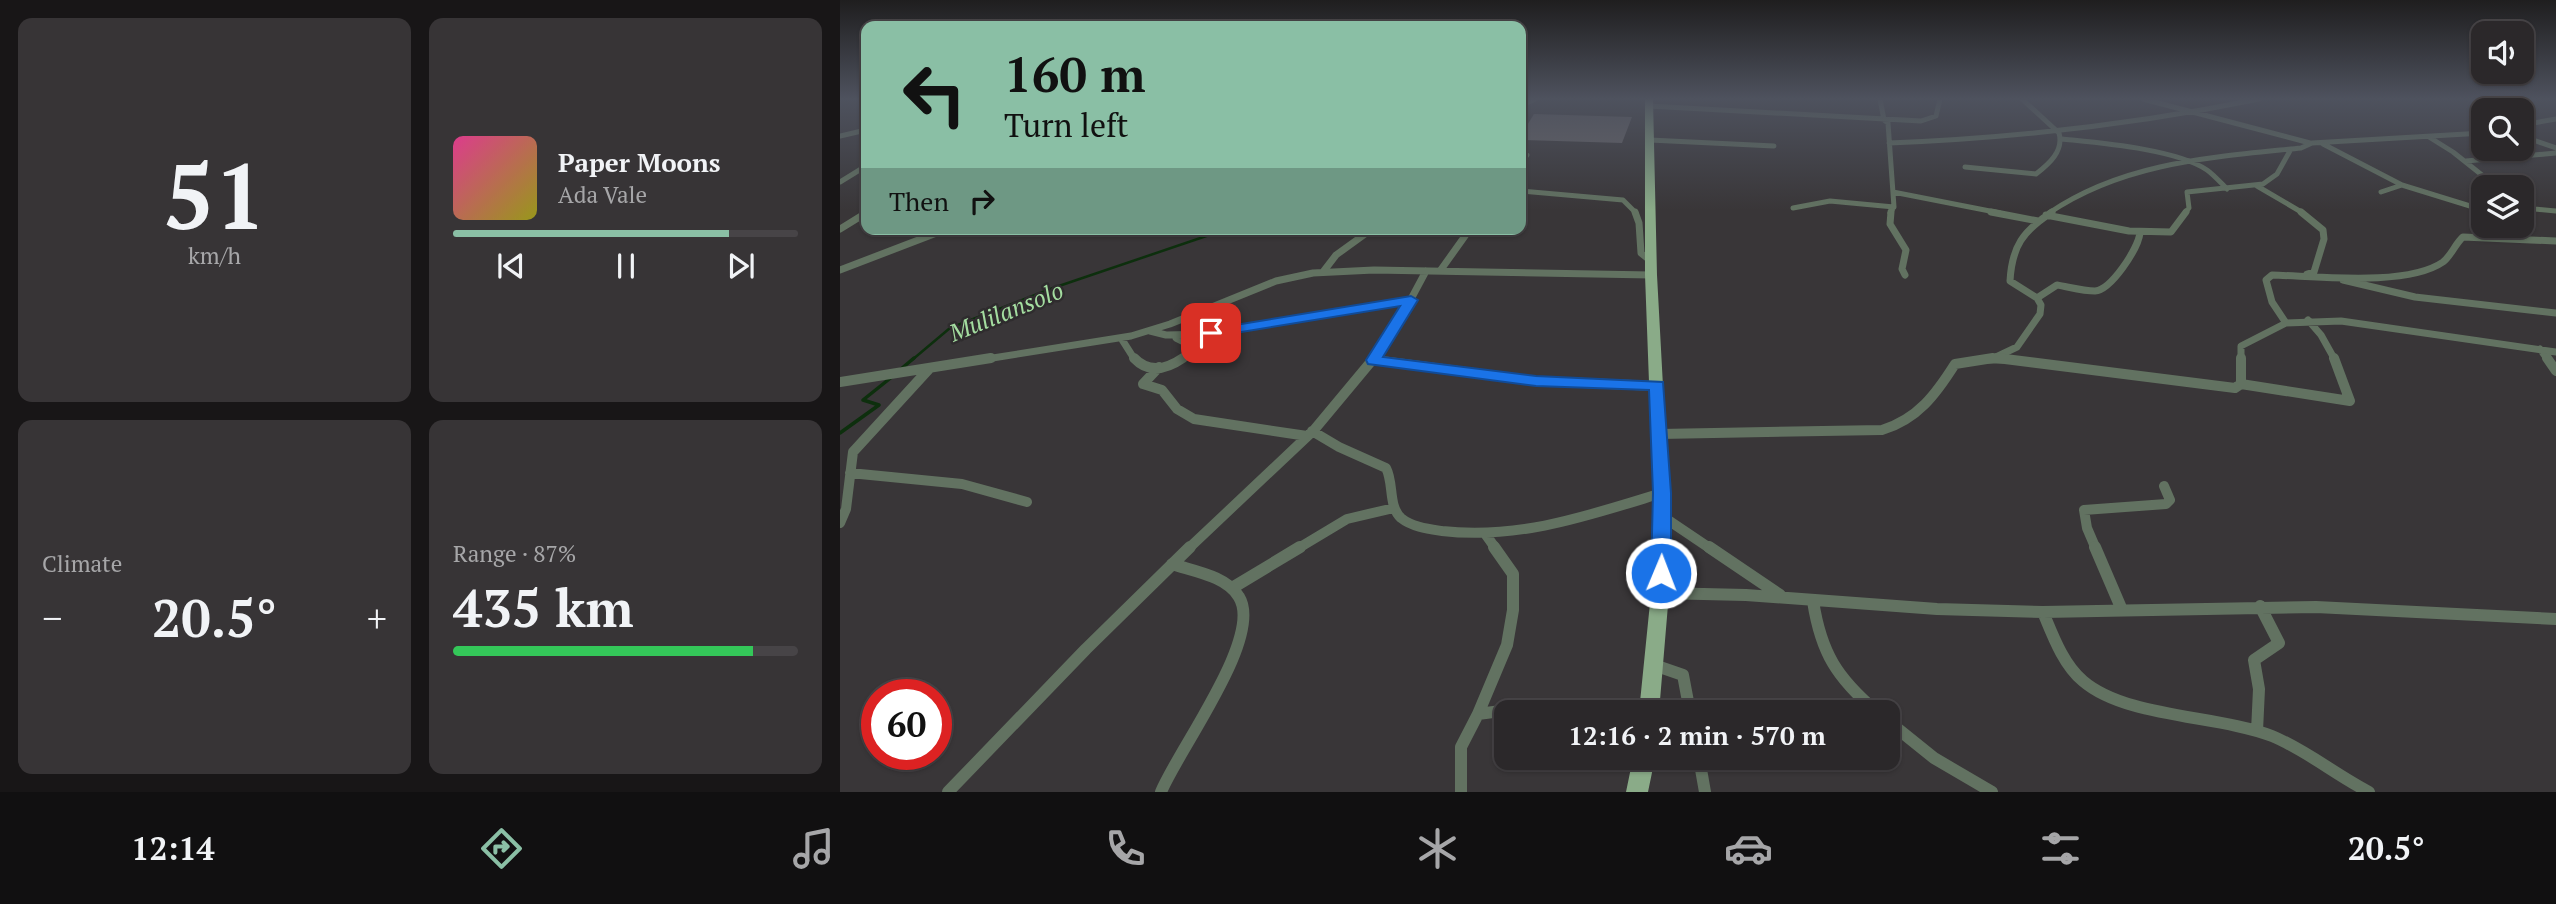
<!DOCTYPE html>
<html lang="en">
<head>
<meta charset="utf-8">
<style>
  body { margin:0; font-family:"PT Serif",serif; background:#373436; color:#f1f3f6; height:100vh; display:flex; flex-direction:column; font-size:26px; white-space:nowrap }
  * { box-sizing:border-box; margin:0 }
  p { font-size:23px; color:#a6a6a8 }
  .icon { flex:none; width:38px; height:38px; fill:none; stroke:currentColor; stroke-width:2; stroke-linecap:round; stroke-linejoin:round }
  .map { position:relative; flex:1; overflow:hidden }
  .drawer { display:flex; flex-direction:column; gap:18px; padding:18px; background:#181617; width:840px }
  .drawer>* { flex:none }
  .guide { position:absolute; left:21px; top:21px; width:665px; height:214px; border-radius:14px; box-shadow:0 2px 5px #0004,0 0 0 2px #474447; background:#8abfa5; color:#111; overflow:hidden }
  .controls { position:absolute; left:1631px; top:21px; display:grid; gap:14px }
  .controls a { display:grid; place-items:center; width:63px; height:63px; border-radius:14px; background:#2b282a; box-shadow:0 2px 5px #0004,0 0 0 2px #474447; font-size:35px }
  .speed { position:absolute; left:21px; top:679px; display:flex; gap:14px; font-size:35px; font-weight:700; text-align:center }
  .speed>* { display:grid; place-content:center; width:91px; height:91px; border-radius:50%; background:#2b282a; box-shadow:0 2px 5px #0004,0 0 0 2px #474447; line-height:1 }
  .speed .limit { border:10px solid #d22; background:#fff; color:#111 }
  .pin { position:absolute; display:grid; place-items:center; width:60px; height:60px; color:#fff; margin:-30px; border-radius:14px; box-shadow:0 4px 10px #0006 }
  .me { position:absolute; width:77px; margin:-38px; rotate:1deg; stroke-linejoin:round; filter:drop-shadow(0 0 5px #0008) }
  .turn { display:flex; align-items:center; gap:24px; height:147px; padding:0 28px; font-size:32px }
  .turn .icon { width:91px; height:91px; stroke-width:2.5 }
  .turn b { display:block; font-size:49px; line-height:60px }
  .then { display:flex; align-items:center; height:66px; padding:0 28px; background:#0003; gap:14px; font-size:26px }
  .big { font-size:52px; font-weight:800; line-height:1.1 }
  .drawer .widget { flex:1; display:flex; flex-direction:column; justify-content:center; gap:10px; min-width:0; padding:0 24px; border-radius:14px; background:#373436 }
  .drawer .dial { align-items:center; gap:0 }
  .dial b { font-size:91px; line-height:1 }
  .song { display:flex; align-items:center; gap:21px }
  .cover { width:84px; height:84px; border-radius:10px; background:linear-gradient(135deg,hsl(330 70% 55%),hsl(60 70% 35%)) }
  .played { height:7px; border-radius:4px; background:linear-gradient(90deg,#8abfa5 80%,#474447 80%) }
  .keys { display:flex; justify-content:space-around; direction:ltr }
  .heat { display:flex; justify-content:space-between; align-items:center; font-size:38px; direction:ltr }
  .charge { height:10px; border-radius:5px; background:linear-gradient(90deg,#34c759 87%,#474447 0) }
  .drawer .tiles { flex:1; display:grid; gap:18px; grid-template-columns:repeat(2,1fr) }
  .trip { position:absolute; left:654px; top:700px; width:406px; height:70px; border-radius:14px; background:#2b282a; box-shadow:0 2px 5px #0004,0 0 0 2px #474447; font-weight:800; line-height:70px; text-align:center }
  .dock { display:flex; height:112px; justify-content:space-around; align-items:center; background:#111011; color:#a6a6a8 }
  .dock .icon { width:49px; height:49px }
  .dock .current { color:#8abfa5 }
  .dock b { font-size:32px; color:#f1f3f6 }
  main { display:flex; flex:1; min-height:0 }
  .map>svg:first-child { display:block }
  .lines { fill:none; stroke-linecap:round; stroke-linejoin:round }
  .stream-far1 { stroke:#0d2f0d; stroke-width:2.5 }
  .stream { stroke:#0d2f0d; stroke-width:3.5 }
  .building { fill:#6a676a }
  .street-far3 { stroke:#627261; stroke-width:5 }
  .street-far2 { stroke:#627261; stroke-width:7 }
  .street-far1 { stroke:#627261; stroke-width:10 }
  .street { stroke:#627261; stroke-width:12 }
  .primary { fill:#8aab88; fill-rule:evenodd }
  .route { fill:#1a73e8; stroke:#114b97; stroke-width:2 }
  .labels { text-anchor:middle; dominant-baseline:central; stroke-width:5; stroke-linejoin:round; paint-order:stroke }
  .water-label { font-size:24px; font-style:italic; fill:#a4dda0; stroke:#2f2c2e }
</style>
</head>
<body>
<main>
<section class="drawer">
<div class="tiles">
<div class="widget dial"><b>51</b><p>km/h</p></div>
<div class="widget">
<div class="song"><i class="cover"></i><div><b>Paper Moons</b><p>Ada Vale</p></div></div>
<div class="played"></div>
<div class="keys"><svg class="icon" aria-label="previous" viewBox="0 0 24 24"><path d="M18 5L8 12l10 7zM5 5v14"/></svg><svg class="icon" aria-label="pause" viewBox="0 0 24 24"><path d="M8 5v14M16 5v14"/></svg><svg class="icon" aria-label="next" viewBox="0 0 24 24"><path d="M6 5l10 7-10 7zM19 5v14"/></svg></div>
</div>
<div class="widget"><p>Climate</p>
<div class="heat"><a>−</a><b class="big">20.5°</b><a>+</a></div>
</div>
<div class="widget"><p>Range · 87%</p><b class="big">435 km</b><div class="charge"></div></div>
</div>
</section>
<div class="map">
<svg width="1716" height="792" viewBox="0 0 1716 792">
  <rect width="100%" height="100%" fill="#393638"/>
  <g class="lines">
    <path class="stream-far1" d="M72 360 110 328 213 288 387 229"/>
    <path class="stream" d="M61 369 74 358
      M0 433 39 405 23 400 53 376"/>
  </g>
  <path class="building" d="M694 114 792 117 782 143 681 140V135Z"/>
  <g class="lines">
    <path class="street-far3" d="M1040 99 1044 120 1048 123 1054 207 1050 213
      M1303 99 1470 143
      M681 106 695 99
      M809 106 1081 121 1096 116 1100 99
      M1682 125 1716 119
      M0 136 26 130
      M1682 136 1716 148
      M1589 137 1613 152 1657 187
      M1222 139C1260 143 1336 149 1367 170 1374 175 1381 183 1387 189
      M810 140 934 146
      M1049 143C1173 138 1298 124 1419 99
      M1483 144 1562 185 1541 192
      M681 153 687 155 681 162
      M1626 161 1716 153
      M1125 167 1196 174C1209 164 1224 151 1219 133L1182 99
      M0 182 26 166
      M1562 185 1643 210
      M1417 186 1463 213
      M681 191 783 200 796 213
      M1053 192 1160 213
      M1682 202 1695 209 1716 211
      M953 208 990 201 1054 207
      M1209 213C1284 162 1373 157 1461 148L1472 143 1643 133
      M1345 213 1349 208 1347 192 1423 184 1437 174 1451 149"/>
    <path class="street-far2" d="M795 212 799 223 801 253 811 261
      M1051 212 1050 224 1066 250 1062 269 1065 275
      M1151 212 1198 221
      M1461 212 1483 230 1484 239 1474 272 1467 274
      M1206 215 1289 231 1331 232 1346 212
      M0 229 26 213
      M0 270 107 229
      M600 271 630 229
      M483 272 496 255 532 229
      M1503 280 1575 297 1716 313
      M1197 298 1217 285C1229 287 1243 291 1255 291 1271 290 1298 249 1300 233
      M1468 320 1481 335 1495 360
      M1446 323 1432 302 1426 280 1432 275C1475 276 1567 287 1603 262 1611 256 1615 244 1623 237L1716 241
      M310 331 326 335 370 334 571 300
      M281 338 295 360
      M336 338 352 346 353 350 341 360
      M1700 349 1708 360
      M1156 357 1177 347 1200 314 1201 305 1197 298 1170 281C1172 246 1183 231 1212 212
      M140 360 291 336 330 324 436 281 473 273 534 270 811 275
      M533 360 563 314 586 271
      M1134 360H1171
      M1401 360V346L1446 323 1501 321 1716 352"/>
    <path class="street-far1" d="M294 358C309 374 327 369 343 358
      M1157 358 1395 388 1401 384V358
      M1707 358 1716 371
      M534 360 696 381 817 386
      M319 367 303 384 322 390 337 409 354 419 467 436
      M0 382 151 358
      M1401 384 1510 401 1494 358
      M472 431 499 447 546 468C554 483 548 506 561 518 572 527 589 529 602 531 679 540 750 515 822 493
      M820 434 1042 430C1078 419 1096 394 1115 364L1153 358
      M10 473 122 484 187 502
      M822 516 871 549
      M0 523 6 509 13 452 89 369
      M646 535 656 549
      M348 549 474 430 534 358
      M457 549 507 519 554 508
      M1256 549 1247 528 1244 510 1326 504 1330 500 1324 486"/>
    <path class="street" d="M869 547 940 595
      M1255 547 1282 610
      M392 588 460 547
      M820 593 906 595 1097 609 1203 612 1476 607 1716 619
      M973 601C981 653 997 678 1037 712
      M1203 612C1213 636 1223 664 1243 681 1286 718 1378 715 1432 736 1466 750 1496 775 1529 792
      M814 665 843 675 850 712
      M638 714 667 645 673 610V574L654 547
      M1048 721 1094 758 1152 792
      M1417 731 1419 689 1414 660 1439 643 1420 606
      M859 758 865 792
      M108 792 246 649 350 547
      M321 792C338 750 424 637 399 597 387 576 353 571 332 564
      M621 792V747L638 714 699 706 805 712"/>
    <path class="primary" d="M805 99H813L817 275 830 516 829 593 819 712H799L811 593 814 516 805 275Z
      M793 758H815L808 792H786Z"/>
  </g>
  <linearGradient id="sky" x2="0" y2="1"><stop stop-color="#1f1e1f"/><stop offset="0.47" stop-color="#4e525e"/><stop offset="1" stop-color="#4e525e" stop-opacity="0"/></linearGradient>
  <rect width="1716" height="210" fill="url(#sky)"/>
  <path class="route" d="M571 296 578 300 543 357 696 376 823 382 831 493V573L828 579 821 581 814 579 811 573 813 493 809 390 696 386 528 364 526 360 560 306 371 337 363 333 371 329Z"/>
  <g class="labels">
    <g class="water-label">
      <text transform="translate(166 311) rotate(-22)">Mulilansolo</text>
    </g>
  </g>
</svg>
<div class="controls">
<a><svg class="icon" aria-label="sound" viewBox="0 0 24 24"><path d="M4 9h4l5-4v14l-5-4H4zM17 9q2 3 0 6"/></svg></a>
<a><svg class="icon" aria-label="search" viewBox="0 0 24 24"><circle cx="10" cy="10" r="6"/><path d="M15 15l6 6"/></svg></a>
<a><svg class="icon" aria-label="layers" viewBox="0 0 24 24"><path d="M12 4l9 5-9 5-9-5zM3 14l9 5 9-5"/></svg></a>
</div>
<div class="speed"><div class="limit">60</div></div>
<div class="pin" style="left:371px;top:333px;background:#d93025"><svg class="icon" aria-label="arrive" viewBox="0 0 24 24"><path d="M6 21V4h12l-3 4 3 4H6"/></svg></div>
<svg class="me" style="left:821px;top:573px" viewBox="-20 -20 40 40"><circle r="17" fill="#1a73e8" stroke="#fff" stroke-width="3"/><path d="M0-11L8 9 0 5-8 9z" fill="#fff"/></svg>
<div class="trip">12:16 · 2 min · 570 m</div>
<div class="guide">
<div class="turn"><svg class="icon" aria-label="left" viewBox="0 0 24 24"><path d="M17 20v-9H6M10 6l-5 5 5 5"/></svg><div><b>160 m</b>Turn left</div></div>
<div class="then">Then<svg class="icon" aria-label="right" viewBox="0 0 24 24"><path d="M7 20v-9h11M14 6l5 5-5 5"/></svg></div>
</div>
</div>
</main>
<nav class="dock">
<b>12:14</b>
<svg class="icon current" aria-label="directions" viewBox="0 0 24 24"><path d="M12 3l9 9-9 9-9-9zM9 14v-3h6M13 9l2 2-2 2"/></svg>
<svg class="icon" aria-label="music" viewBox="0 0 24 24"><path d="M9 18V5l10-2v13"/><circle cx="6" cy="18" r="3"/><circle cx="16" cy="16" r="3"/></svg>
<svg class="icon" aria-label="phone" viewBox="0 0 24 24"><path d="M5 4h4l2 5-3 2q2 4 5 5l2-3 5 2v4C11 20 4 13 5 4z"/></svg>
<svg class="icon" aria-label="climate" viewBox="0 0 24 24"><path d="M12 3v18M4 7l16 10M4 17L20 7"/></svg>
<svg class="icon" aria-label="car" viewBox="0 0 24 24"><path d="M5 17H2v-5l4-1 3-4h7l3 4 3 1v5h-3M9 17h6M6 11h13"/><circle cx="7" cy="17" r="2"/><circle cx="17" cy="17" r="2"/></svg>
<svg class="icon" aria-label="filters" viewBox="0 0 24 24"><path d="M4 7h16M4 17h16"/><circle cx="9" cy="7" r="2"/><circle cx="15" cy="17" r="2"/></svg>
<b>20.5°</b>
</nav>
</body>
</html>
